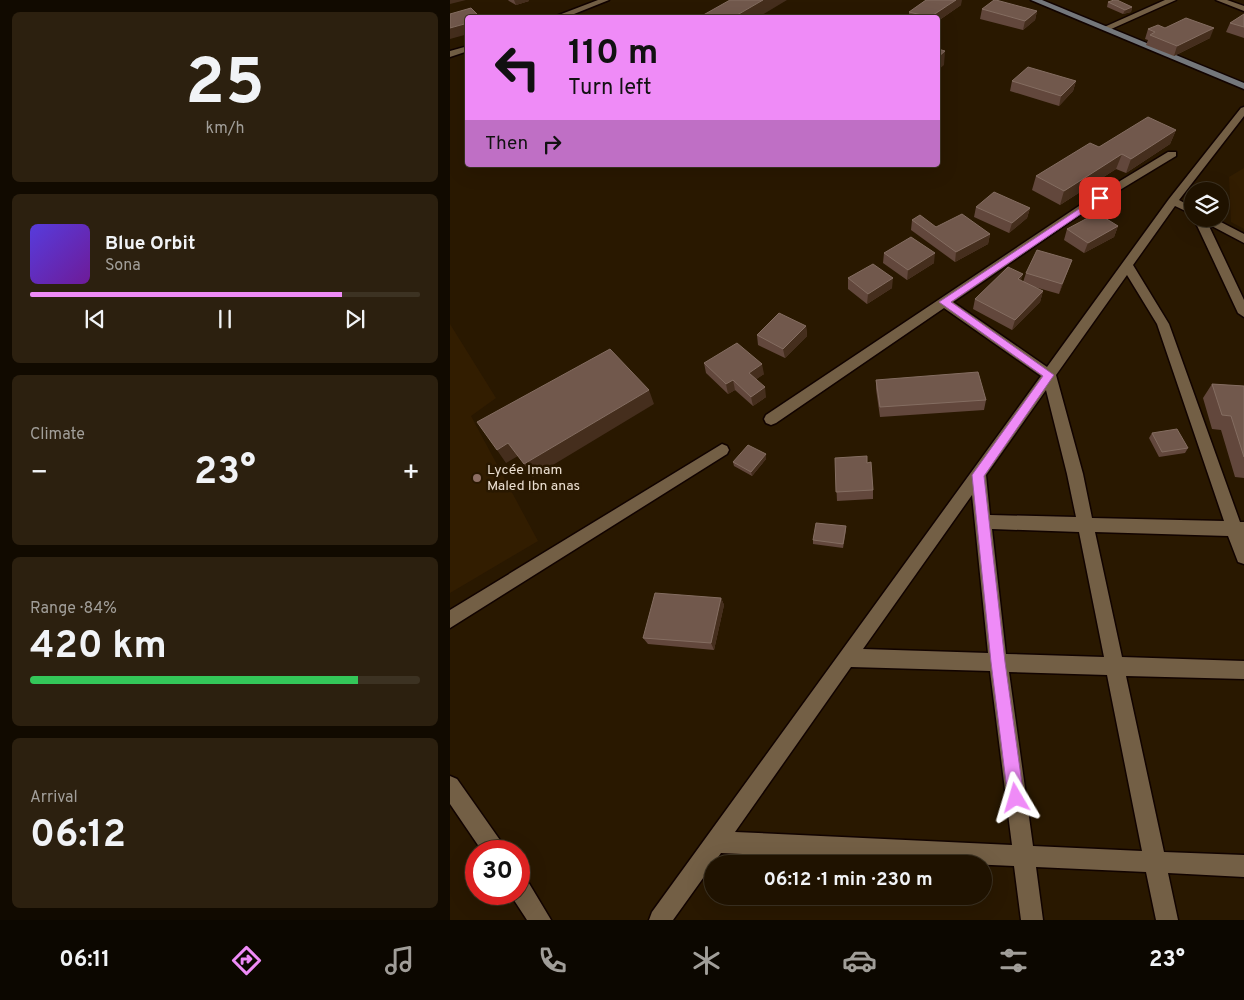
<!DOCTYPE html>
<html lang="en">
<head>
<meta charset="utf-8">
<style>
  body { margin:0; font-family:Overpass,sans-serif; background:#2c200f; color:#f1f3f6; height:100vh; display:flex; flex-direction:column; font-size:19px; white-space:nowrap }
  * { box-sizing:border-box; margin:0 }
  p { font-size:16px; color:#a19e99 }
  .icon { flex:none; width:28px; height:28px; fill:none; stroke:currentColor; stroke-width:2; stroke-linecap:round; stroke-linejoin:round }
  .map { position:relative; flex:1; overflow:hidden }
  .details { display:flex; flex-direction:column; gap:12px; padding:12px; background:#110a00; width:450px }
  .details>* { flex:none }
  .top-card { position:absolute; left:15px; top:15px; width:475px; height:152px; border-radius:5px; box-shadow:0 5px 20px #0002,0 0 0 1px #3c3222; background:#ef8bf7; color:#111; overflow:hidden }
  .controls { position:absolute; left:734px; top:182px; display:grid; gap:10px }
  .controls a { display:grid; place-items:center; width:45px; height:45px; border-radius:50%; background:#1f1200; box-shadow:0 5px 20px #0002,0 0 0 1px #3c3222; font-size:25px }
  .speed { position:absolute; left:15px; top:840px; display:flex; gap:10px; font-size:25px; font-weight:700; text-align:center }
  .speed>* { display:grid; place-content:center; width:65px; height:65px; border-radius:50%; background:#1f1200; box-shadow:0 5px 20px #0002,0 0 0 1px #3c3222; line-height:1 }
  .speed .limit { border:8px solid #d22; background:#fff; color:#111 }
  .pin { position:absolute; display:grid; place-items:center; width:42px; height:42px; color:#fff; margin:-21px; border-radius:10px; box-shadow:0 2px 8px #0006 }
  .me { position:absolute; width:55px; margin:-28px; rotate:353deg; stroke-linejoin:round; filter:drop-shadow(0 0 4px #0008) }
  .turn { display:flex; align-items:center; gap:18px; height:105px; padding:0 20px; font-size:22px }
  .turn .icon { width:65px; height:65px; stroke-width:2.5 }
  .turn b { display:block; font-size:35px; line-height:42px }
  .then { display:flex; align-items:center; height:48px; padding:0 20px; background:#0003; gap:10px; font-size:19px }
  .big { font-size:38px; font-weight:700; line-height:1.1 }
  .details .widget { flex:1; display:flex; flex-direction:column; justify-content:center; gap:8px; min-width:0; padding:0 18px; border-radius:8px; background:#2c200f }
  .details .dial { align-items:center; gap:0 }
  .dial b { font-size:65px; line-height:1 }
  .song { display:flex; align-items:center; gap:15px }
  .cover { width:60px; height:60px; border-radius:8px; background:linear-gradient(135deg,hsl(250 70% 55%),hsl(280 70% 35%)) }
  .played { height:5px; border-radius:2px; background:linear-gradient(90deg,#ef8bf7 80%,#3c3222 80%) }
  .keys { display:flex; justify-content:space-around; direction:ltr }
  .heat { display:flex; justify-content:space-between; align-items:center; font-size:28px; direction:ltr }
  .charge { height:8px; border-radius:4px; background:linear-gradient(90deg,#34c759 84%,#3c3222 0) }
  .trip { position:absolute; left:254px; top:855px; width:288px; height:50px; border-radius:25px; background:#1f1200; box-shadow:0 5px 20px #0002,0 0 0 1px #3c3222; font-weight:700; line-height:50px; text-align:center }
  .dock { display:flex; height:80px; justify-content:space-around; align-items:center; background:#0c0700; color:#a19e99 }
  .dock .icon { width:35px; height:35px }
  .dock .current { color:#ef8bf7 }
  .dock b { font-size:22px; color:#f1f3f6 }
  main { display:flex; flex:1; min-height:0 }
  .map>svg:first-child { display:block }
  .built { fill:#321d00 }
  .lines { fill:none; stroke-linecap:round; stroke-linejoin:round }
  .street-casing { stroke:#110300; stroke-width:3 }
  .secondary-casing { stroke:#110300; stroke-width:3 }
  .street { fill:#735f45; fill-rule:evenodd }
  .secondary { fill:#74777b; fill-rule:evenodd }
  .wall { fill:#62473c }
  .shaded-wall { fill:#452e1d }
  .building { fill:#71584c; stroke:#846d61 }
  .route { fill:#ef8bf7; stroke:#9b5aa1 }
  .education-dot { fill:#8d6e63; stroke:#291800; stroke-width:2 }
  .labels { text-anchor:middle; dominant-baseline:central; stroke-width:5; stroke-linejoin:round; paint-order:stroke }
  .poi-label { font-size:14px; fill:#ebdfd1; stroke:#291800; text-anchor:start }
</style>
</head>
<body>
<main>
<section class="details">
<div class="widget dial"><b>25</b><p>km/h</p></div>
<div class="widget">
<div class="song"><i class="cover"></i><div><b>Blue Orbit</b><p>Sona</p></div></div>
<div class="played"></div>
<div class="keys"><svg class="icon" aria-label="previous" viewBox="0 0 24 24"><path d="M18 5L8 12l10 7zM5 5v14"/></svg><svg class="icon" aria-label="pause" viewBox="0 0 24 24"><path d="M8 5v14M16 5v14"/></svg><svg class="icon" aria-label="next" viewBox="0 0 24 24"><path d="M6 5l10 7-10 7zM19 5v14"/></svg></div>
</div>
<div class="widget"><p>Climate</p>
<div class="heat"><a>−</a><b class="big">23°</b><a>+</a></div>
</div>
<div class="widget"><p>Range · 84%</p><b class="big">420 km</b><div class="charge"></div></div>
<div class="widget"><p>Arrival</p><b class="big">06:12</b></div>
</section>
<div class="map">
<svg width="794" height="920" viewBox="0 0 794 920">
  <rect width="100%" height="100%" fill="#291800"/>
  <path class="built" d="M794 168V229L781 222 779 177Z
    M0 324 46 398 21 416 88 541 0 593Z"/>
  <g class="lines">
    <g class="street-casing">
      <path id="street" d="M148 0H159L114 18H101Z
        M715 0H726L659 30 652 28Z
        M766 0H777L794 6V11Z
        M18 46V51L0 57V51Z
        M794 107V116L729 200 742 207V214L725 206 683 265 719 324 790 522H794V564L788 562 778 536 645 532 672 657 794 661V679L676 676 714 852 794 855V877L718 873 728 920H706L696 872 586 867 593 920H571L564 866 271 853 223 920H199L202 912 591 376 494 308 326 423 321 425 316 423 314 419 316 415 632 204 718 152H726V156L640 208 503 302 597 367 719 199 791 108ZM677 275 707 324 774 521 642 518 633 474 606 375ZM596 390 617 474 626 517 540 515 536 475ZM522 495 538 653 413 649ZM542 529 629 532 654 657 556 654ZM401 667 540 671 562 845 285 832ZM559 672 657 675 692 851 583 846Z
        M744 219H765L794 234V243L758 224 794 300V317L788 313Z
        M272 444 277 446 279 450 277 454 0 628V610Z
        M0 776 7 779 52 843 55 851H32L0 804Z
        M69 877 77 880 101 920H77L60 894H69Z"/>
    </g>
    <g class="secondary-casing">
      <path id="secondary" d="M581 0H592L794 83V89Z"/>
    </g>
    <use href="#street" class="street"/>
    <use href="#secondary" class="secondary"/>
  </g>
  <path class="wall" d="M58 0H79V1L66 5 59 1Z
    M658 2 682 7 681 12 673 14 657 7Z
    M511 5 488 21V18H459V12Z
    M532 9 587 11 585 20 573 30 530 19Z
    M794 14V38L776 32 780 23Z
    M715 28 760 38 724 56 696 45 698 40 695 39 698 29Z
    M562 81H626L623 91 609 106 560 91Z
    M726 130 720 144 676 173 666 169 610 205 582 190 586 176 649 147Z
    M526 207 580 208 577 218 559 233 524 217Z
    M462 220 486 227 540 234 538 244 505 262 461 230Z
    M668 226 664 237 634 253 614 240 617 229Z
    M434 253 484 263 457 280 433 263Z
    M622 260 609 294 581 286 593 291 590 302 562 330 523 309 525 299 573 282 576 273Z
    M398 278 442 288 417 304 398 289Z
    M356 326 357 336 335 358 308 345 307 335Z
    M254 363 314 374 306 379 316 397 303 406 285 390 278 394 256 373Z
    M426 380 536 400 534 410 430 417 426 389Z
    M762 384 794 386V478L785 477 771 430 762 429 753 398Z
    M702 433 738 448 735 453 709 457 699 438Z
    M385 458 417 463 423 490V499L387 501Z
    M316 459 302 476 284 466 283 462Z
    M396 530 393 548 363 544V540Z
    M271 598 274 605 264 650 198 644 193 638Z"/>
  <path class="shaded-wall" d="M0 0H16L0 4Z
    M64 0H79V1L66 5Z
    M313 0H337L307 18H282Z
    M506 0H512L511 5 488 21V18H480Z
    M682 7 681 12 673 14 675 10Z
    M587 11 585 20 573 30 575 21Z
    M18 23V34L0 39V28Z
    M764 28 760 38 724 56 727 46Z
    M495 51 494 65 488 70V57Z
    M626 81 623 91 609 106 611 96Z
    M726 130 720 144 676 173 681 159Z
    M672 154 666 169 610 205 614 191Z
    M580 208 577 218 559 233 562 223Z
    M668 226 664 237 634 253 638 243Z
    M540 234 538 244 505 262 506 252Z
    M485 253 484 263 457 280 458 270Z
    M622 260 618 270 609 294 612 284Z
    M573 274 570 284 568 279Z
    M443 278 442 288 417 304 418 294Z
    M593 291 590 302 562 330 565 320Z
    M356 326 357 336 335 358 333 349Z
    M312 364 314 374 301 383 299 373Z
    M283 380 285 390 278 394 276 384Z
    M315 387 316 397 303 406 301 397Z
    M199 390 204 404 83 477 74 464Z
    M58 443 68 456 56 463 47 450Z
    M316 454V459L302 476 301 472Z
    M271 598 274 605 264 650 261 643Z"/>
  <path class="building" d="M280 0H313L282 18H248Z
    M476 0H506L480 17 459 12Z
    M544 0H546L587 11 575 21 532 9Z
    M664 0H667L682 7 675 10 658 2Z
    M21 8 31 18H18V23L0 28V14Z
    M794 14V27L780 23Z
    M736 18 764 28 727 46 700 35 705 32 698 29 708 25 715 28Z
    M488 49 495 51 488 57Z
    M578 67 626 81 611 96 562 81Z
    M698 117 726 130 681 159 672 154 614 191 586 176 640 143 649 147Z
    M544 192 580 208 562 223 526 207Z
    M647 213 668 226 638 243 617 229Z
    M512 214 540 234 506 252 462 220 470 215 486 227Z
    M461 237 485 253 458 270 434 253Z
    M587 250 622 260 612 284 576 273Z
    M423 264 443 278 418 294 398 278Z
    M558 267 573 274 568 279 593 291 565 320 525 299Z
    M329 313 356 326 333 349 307 335Z
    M287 343 312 364 299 373 315 387 301 397 283 380 276 384 254 363Z
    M160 349 199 390 74 464 58 443 47 450 27 422Z
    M528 372 536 400 430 407 426 380Z
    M762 384 794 386V457L781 416 772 415Z
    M727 429 738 448 712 452 702 433Z
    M298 445 316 454 301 472 283 462Z
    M417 456V463L421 462 423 490 386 492 385 458Z
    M366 523 396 526 393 544 363 540Z
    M205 593 271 598 261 643 193 638Z"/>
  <path class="route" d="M650 195 654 198 653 199 501 302 604 375 534 476 555 662 574 798 572 803 566 805 561 803 558 798 541 662 522 475 593 376 489 302Z"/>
  <circle class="education-dot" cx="27" cy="478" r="5"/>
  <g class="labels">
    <g class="poi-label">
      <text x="37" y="470">Lycée Imam<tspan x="37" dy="16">Maled Ibn anas</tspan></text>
    </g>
  </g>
</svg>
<div class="controls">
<a><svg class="icon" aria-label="layers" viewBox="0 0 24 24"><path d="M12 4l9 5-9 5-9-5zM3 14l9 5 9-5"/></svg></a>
</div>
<div class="speed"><div class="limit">30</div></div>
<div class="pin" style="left:650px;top:198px;background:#d93025"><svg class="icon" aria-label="arrive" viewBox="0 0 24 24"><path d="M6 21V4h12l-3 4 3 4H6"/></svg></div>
<svg class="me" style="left:566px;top:798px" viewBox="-20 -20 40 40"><path d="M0-17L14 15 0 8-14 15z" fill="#ef8bf7" stroke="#fff" stroke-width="4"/></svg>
<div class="trip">06:12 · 1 min · 230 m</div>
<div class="top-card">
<div class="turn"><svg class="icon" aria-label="left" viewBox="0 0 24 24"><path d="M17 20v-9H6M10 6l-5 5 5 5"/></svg><div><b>110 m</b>Turn left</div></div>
<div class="then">Then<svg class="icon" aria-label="right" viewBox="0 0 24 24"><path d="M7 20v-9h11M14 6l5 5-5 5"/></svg></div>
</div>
</div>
</main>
<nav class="dock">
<b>06:11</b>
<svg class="icon current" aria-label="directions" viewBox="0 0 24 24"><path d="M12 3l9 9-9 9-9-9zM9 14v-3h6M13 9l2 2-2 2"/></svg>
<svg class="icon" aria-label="music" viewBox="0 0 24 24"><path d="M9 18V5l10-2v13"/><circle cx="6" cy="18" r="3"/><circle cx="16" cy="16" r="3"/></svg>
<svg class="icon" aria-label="phone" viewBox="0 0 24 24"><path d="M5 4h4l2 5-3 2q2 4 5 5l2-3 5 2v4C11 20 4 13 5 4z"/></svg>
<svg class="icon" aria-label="climate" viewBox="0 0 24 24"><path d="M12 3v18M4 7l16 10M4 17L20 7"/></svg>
<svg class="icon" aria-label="car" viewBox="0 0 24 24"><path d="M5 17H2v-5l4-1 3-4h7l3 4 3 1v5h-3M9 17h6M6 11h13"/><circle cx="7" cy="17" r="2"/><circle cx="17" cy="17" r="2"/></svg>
<svg class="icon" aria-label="filters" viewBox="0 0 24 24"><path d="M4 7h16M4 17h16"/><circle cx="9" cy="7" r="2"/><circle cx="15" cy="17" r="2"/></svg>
<b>23°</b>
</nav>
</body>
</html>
